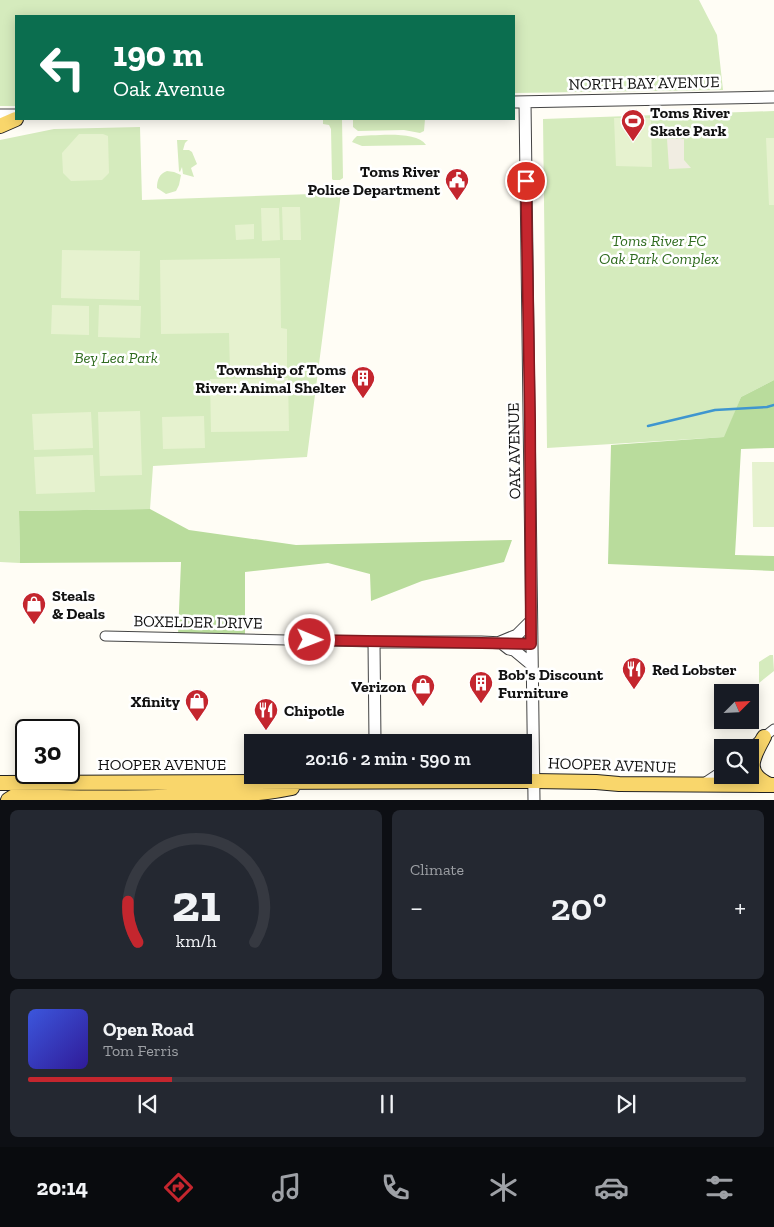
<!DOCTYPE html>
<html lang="en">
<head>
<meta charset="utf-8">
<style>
  body { margin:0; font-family:"Zilla Slab",serif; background:#242831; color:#f1f3f6; height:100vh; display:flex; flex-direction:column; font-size:19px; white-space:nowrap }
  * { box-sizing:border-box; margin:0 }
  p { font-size:16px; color:#9ea1a6 }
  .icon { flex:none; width:28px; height:28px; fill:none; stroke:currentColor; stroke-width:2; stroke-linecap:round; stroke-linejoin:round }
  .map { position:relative; height:800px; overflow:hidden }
  .details { display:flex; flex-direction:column; gap:10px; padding:10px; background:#0d0f14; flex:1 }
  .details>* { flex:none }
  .guide { position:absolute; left:15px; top:15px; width:500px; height:105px; border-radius:0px; box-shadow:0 2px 12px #0003; background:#0b6e4f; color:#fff; overflow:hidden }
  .needle { width:32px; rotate:66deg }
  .buttons { position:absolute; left:714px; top:684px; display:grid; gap:10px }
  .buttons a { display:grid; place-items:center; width:45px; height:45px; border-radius:0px; background:#171b24; box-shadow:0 2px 12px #0003; font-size:25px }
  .speed { position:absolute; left:15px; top:719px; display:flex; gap:10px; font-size:25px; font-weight:700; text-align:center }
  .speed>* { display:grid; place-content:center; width:65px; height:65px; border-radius:50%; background:#171b24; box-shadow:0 2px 12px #0003; line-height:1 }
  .speed .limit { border:2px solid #111; border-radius:8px; background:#fff; color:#111 }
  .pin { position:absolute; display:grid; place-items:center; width:42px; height:42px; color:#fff; margin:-21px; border:2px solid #fff; border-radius:50%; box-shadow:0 1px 5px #0007 }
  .me { position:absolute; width:55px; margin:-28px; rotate:91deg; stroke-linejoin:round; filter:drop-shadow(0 0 4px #0008) }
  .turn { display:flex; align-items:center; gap:18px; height:105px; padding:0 15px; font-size:22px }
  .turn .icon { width:65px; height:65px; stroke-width:2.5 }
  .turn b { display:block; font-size:35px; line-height:42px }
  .big { font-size:38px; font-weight:600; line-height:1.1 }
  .details .tile { flex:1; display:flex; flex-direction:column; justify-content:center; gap:8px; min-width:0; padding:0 18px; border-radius:8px; background:#242831 }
  .details .dial { align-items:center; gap:0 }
  .dial svg { height:130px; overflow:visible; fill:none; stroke:#363941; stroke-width:7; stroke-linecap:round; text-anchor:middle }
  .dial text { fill:#f1f3f6; stroke:none }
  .song { display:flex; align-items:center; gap:15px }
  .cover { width:60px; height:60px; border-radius:8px; background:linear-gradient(135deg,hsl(230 70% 55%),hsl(250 70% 35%)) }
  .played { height:5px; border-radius:2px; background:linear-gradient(90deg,#c4262e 20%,#363941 20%) }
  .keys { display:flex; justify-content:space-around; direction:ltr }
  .heat { display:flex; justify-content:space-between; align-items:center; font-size:28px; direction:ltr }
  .details .tiles { flex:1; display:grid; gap:10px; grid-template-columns:1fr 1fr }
  .tile:last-child { grid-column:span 2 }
  .trip { position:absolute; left:244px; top:734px; width:288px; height:50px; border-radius:0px; background:#171b24; box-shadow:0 2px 12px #0003; font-weight:600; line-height:50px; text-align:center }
  .menu { display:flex; height:80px; justify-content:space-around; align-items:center; background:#090b0e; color:#9ea1a6 }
  .menu .icon { width:35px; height:35px }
  .menu .on { color:#c4262e }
  .menu b { font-size:22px; color:#f1f3f6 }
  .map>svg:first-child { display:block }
  .green { fill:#d5ebbd }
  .forest { fill:#b9dc9c }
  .pitch { fill:#e6f2cf }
  .plaza { fill:#f1ede2 }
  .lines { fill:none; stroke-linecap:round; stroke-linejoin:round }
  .stream { stroke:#3f96cf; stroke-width:2.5 }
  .minor-casing { stroke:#444; stroke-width:11 }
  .tertiary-casing { stroke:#444; stroke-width:13 }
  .primary-casing { stroke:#222; stroke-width:16 }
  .minor { stroke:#fff; stroke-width:9 }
  .tertiary { stroke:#fff; stroke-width:11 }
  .primary { stroke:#f9d66b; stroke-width:14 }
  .route-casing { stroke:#7f191e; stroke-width:12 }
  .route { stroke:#c4262e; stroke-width:9 }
  .labels { text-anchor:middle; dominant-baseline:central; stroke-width:5; stroke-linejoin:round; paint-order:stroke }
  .street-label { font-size:16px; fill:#111; stroke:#fff }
  .poi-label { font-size:16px; font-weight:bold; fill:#111; stroke:#fff; text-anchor:start }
  .park-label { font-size:16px; font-style:italic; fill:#2f6b1f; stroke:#fff }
</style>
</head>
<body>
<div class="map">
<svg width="774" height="800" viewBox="0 0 774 800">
  <rect width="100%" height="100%" fill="#fffdf5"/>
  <path class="green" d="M0 0H699L717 35 723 90 514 93V16H16V106H0Z
    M774 111V380L741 397 725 437 547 448 543 119Z
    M323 119H342L343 178 340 180H333L332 179 331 129 329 125 323 124Z
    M353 119H425L424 131 420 133 404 130 358 131 353 127Z
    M140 127 142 200 341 193 307 457 153 466 150 509 19 511 20 563 0 562V140L54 129Z
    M357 136C374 136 416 130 426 145L362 146 352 142 354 139Z
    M177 140H188L185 143 183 150H189L192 152 197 164 191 168 194 177 183 174 182 167 180 172 179 171Z
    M167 171 174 172 181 175 179 185 176 191 166 194 157 188C157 180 159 174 167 171Z
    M770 655H773L774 671 759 683V662Z"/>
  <path class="forest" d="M774 380V448L741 449 735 555 774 556V571L608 564 611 445 724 437 741 397Z
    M150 509 189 530 296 545 512 540 504 562 422 581 371 601 370 574 328 563 245 572V638L178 635 181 562 20 563 19 511Z"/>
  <path class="pitch" d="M614 118H651L652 167 616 166Z
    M79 134H103L108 136 109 173 102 180 71 181 63 173 62 153Z
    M766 138H774V205H769Z
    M282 207H300L301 240H283Z
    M261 208H279L280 240 262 241Z
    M254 224V239L236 240 235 225Z
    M62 250 140 251 139 300 61 298Z
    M280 258 281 328 287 329V371H230L229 333 161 334 160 260Z
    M52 305 89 306V335L51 334Z
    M99 305 141 306 140 338 98 337Z
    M288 378 289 431 211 432 210 379Z
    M140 411 142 475 100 476 98 412Z
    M91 412 93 448 34 450 32 414Z
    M204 416 205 448 163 449 162 417Z
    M93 455 95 492 36 494 34 457Z
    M752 462H774V527H753Z"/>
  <path class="plaza" d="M667 139H684V160L691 168 669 169Z"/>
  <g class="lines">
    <path class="stream" d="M648 426 715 410 767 407 774 405"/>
    <g class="minor-casing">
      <path id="minor" d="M105 636 374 642
        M750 748 774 729
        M704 783 722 771"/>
    </g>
    <g class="tertiary-casing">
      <path id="tertiary" d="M514 102 774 97
        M525 102 534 800
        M0 115H16
        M531 621 517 635 500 642 509 649 514 650 532 665
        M375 742 374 642H481L531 644"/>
    </g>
    <g class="primary-casing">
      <path id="primary" d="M0 126 16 119
        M764 737C753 757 743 773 770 785
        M0 783 534 781 596 782 619 784 774 785
        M8 800 16 795C75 799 134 798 192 796 226 795 259 795 292 788"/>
    </g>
    <use href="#minor" class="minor"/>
    <use href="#tertiary" class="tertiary"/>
    <use href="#primary" class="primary"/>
  </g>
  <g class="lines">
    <g class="route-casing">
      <path id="route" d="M310 640 531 644 530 420 526 181"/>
    </g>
    <use href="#route" class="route"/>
  </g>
  <defs>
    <g id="stadium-pin" transform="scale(1.25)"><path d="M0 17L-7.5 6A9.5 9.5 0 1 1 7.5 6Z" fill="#c4262e" stroke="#fff"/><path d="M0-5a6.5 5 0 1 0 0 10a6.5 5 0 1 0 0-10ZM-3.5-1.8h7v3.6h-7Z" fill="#fff"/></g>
    <g id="civic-pin" transform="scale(1.25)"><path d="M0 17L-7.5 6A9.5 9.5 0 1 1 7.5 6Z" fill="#c4262e" stroke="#fff"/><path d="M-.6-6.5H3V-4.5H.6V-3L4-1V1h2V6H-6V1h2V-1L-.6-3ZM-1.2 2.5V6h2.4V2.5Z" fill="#fff"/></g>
    <g id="building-pin" transform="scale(1.25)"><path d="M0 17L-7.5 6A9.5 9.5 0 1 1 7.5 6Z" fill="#c4262e" stroke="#fff"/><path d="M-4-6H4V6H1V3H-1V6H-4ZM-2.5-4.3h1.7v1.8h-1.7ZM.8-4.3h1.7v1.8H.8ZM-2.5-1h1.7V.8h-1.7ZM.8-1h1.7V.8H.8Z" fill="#fff"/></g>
    <g id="shop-pin" transform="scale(1.25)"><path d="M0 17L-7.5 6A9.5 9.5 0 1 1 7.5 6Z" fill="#c4262e" stroke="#fff"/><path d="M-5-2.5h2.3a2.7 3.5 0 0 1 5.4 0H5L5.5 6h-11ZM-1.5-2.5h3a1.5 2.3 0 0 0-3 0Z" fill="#fff"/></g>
    <g id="restaurant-pin" transform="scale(1.25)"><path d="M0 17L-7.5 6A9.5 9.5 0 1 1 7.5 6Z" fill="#c4262e" stroke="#fff"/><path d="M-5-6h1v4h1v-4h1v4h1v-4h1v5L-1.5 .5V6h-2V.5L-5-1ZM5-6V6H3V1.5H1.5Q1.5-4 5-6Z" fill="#fff"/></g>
  </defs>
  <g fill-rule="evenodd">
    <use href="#stadium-pin" x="633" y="121"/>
    <use href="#civic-pin" x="457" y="180"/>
    <use href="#building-pin" x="363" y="378"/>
    <use href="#shop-pin" x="34" y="604"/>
    <use href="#restaurant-pin" x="634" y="669"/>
    <use href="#building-pin" x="481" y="683"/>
    <use href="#shop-pin" x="423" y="686"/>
    <use href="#shop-pin" x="197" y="701"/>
    <use href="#restaurant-pin" x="266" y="710"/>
  </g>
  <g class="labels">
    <g class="street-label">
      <text transform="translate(644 83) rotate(-1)">NORTH BAY AVENUE</text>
      <text transform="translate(514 451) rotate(-91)">OAK AVENUE</text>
      <text transform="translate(198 622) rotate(1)">BOXELDER DRIVE</text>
      <text x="162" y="764">HOOPER AVENUE</text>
      <text transform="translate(612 765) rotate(2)">HOOPER AVENUE</text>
    </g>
    <g class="poi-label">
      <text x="650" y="112">Toms River<tspan x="650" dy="18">Skate Park</tspan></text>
      <text x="440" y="171" text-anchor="end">Toms River<tspan x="440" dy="18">Police Department</tspan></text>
      <text x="346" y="369" text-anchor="end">Township of Toms<tspan x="346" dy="18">River: Animal Shelter</tspan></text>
      <text x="52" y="595">Steals<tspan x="52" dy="18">&amp; Deals</tspan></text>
      <text x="652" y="669">Red Lobster</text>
      <text x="498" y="674">Bob's Discount<tspan x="498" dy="18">Furniture</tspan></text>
      <text x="406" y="686" text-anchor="end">Verizon</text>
      <text x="180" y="701" text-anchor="end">Xfinity</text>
      <text x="284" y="710">Chipotle</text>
    </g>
    <g class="park-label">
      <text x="659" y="240">Toms River FC<tspan x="659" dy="18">Oak Park Complex</tspan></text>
      <text x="116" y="357">Bey Lea Park</text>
    </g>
  </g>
</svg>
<div class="buttons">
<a><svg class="needle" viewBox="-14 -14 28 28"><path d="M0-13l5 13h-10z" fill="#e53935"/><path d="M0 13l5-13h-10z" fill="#9ea1a6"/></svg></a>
<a><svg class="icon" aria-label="search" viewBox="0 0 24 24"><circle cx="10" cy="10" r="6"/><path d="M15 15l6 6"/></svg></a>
</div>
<div class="speed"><div class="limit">30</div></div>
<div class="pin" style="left:526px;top:181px;background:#d93025"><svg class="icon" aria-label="arrive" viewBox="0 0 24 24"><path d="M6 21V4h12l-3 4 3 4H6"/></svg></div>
<svg class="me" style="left:310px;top:640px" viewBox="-20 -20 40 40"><circle r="17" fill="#c4262e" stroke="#fff" stroke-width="3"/><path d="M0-11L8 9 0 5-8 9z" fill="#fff"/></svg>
<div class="trip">20:16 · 2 min · 590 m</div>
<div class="guide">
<div class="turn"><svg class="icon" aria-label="left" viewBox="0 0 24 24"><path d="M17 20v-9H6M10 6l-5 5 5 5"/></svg><div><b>190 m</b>Oak Avenue</div></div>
</div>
</div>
<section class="details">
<div class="tiles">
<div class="tile dial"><svg viewBox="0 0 100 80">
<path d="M14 69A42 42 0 1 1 86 69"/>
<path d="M14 69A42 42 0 0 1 8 44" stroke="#c4262e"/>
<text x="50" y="56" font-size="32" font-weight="700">21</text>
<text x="50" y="72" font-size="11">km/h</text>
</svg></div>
<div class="tile"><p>Climate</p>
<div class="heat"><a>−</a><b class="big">20°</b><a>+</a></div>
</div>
<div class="tile">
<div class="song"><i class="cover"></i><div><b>Open Road</b><p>Tom Ferris</p></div></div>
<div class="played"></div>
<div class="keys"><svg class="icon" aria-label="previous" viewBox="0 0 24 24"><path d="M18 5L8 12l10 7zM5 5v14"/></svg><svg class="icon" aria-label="pause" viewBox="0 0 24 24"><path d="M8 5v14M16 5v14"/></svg><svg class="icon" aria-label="next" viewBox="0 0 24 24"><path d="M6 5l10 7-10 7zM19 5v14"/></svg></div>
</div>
</div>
</section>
<nav class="menu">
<b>20:14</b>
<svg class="icon on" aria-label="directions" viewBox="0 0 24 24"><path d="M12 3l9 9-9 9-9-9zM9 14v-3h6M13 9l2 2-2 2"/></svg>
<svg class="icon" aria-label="music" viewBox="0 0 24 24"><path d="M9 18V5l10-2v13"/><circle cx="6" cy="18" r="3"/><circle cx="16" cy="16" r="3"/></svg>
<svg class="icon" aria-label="phone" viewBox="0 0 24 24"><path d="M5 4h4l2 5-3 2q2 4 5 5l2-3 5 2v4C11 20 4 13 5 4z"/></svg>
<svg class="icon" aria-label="climate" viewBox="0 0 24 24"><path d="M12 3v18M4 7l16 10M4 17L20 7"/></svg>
<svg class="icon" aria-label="car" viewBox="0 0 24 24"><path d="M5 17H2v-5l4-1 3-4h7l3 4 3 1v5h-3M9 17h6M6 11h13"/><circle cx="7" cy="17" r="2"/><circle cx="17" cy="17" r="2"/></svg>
<svg class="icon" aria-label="filters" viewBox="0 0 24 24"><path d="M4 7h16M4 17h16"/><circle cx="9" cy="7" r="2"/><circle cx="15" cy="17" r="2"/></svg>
</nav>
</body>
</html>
